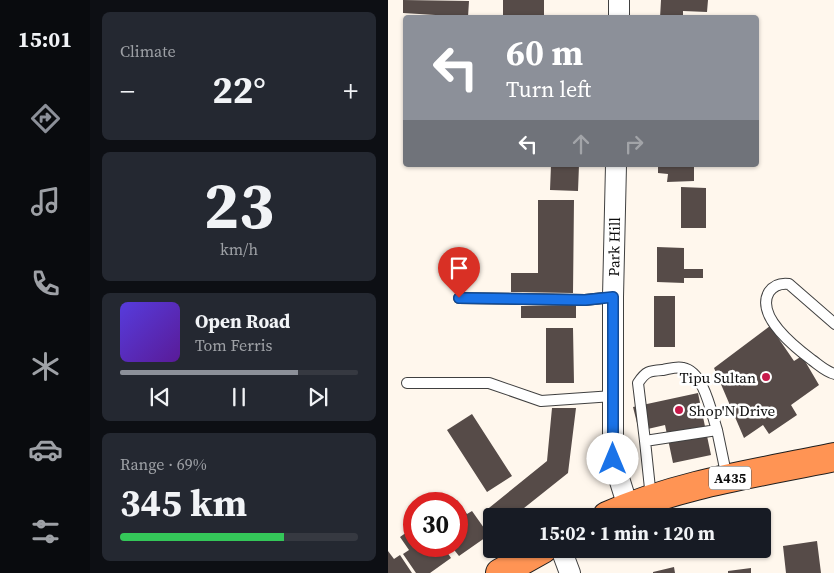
<!DOCTYPE html>
<html lang="en">
<head>
<meta charset="utf-8">
<style>
  body { margin:0; font-family:"Source Serif 4",serif; background:#242831; color:#f1f3f6; height:100vh; display:flex; flex-direction:column; font-size:19px; white-space:nowrap }
  * { box-sizing:border-box; margin:0 }
  p { font-size:16px; color:#9ea1a6 }
  .icon { flex:none; width:28px; height:28px; fill:none; stroke:currentColor; stroke-width:2; stroke-linecap:round; stroke-linejoin:round }
  .map { position:relative; flex:1; overflow:hidden }
  .drawer { display:flex; flex-direction:column; gap:12px; padding:12px; background:#0d0f14; width:298px }
  .drawer>* { flex:none }
  .guide { position:absolute; left:15px; top:15px; width:356px; height:152px; border-radius:5px; box-shadow:0 1px 4px #0004; background:#8c9099; color:#fff; overflow:hidden }
  .speed { position:absolute; left:15px; top:492px; display:flex; gap:10px; font-size:25px; font-weight:700; text-align:center }
  .speed>* { display:grid; place-content:center; width:65px; height:65px; border-radius:50%; background:#171b24; box-shadow:0 1px 4px #0004; line-height:1 }
  .speed .limit { border:8px solid #d22; background:#fff; color:#111 }
  .pin { position:absolute; display:grid; place-items:center; width:42px; height:42px; color:#fff; margin:-51px -21px; border-radius:50% 50% 50% 0; rotate:-45deg; box-shadow:0 0 5px #0007 }
  .pin .icon { rotate:45deg }
  .me { position:absolute; width:55px; margin:-28px; rotate:0deg; stroke-linejoin:round; filter:drop-shadow(0 0 4px #0008) }
  .turn { display:flex; align-items:center; gap:18px; height:105px; padding:0 20px; font-size:22px }
  .turn .icon { width:65px; height:65px; stroke-width:2.5 }
  .turn b { display:block; font-size:35px; line-height:42px }
  .lanes { display:flex; align-items:center; height:48px; padding:0 20px; background:#0003; justify-content:center; gap:25px; direction:ltr }
  .lanes .off { opacity:.35 }
  .big { font-size:38px; font-weight:700; line-height:1.1 }
  .drawer .tile { flex:1; display:flex; flex-direction:column; justify-content:center; gap:8px; min-width:0; padding:0 18px; border-radius:8px; background:#242831 }
  .drawer .dial { align-items:center; gap:0 }
  .dial b { font-size:65px; line-height:1 }
  .song { display:flex; align-items:center; gap:15px }
  .cover { width:60px; height:60px; border-radius:8px; background:linear-gradient(135deg,hsl(250 70% 55%),hsl(270 70% 35%)) }
  .played { height:5px; border-radius:2px; background:linear-gradient(90deg,#8c9099 75%,#363941 75%) }
  .keys { display:flex; justify-content:space-around; direction:ltr }
  .heat { display:flex; justify-content:space-between; align-items:center; font-size:28px; direction:ltr }
  .charge { height:8px; border-radius:4px; background:linear-gradient(90deg,#34c759 69%,#363941 0) }
  .trip { position:absolute; left:95px; top:508px; width:288px; height:50px; border-radius:5px; background:#171b24; box-shadow:0 1px 4px #0004; font-weight:700; line-height:50px; text-align:center }
  main { display:flex; flex:1; min-height:0 }
  .tabs { display:flex; flex-direction:column; width:90px; justify-content:space-around; align-items:center; background:#090b0e; color:#9ea1a6 }
  .tabs .icon { width:35px; height:35px }
  .tabs .current { color:#8c9099 }
  .tabs b { font-size:22px; color:#f1f3f6 }
  .map>svg:first-child { display:block }
  .building { fill:#564b48 }
  .lines { fill:none; stroke-linecap:round; stroke-linejoin:round }
  .service-casing { stroke:#404040; stroke-width:12 }
  .minor-casing { stroke:#404040; stroke-width:22 }
  .trunk-casing { stroke:#1e1e1e; stroke-width:30 }
  .service { stroke:#fff; stroke-width:10 }
  .minor { stroke:#fff; stroke-width:20 }
  .trunk { stroke:#ff9454; stroke-width:28 }
  .route-casing { stroke:#114b97; stroke-width:12 }
  .route { stroke:#1a73e8; stroke-width:9 }
  .poi-dot { fill:#c71a4a; stroke:#fff; stroke-width:2 }
  .labels { text-anchor:middle; dominant-baseline:central; stroke-width:5; stroke-linejoin:round; paint-order:stroke }
  .shield { fill:#fff; stroke:#565656; stroke-width:1 }
  .shield-label { font-size:14px; font-weight:bold; fill:#0d0d0d }
  .street-label { font-size:15px; fill:#0d0d0d; stroke:#fff }
  .poi-label { font-size:15px; fill:#0d0d0d; stroke:#fff; text-anchor:end }
</style>
</head>
<body>
<main>
<nav class="tabs">
<b>15:01</b>
<svg class="icon current" aria-label="directions" viewBox="0 0 24 24"><path d="M12 3l9 9-9 9-9-9zM9 14v-3h6M13 9l2 2-2 2"/></svg>
<svg class="icon" aria-label="music" viewBox="0 0 24 24"><path d="M9 18V5l10-2v13"/><circle cx="6" cy="18" r="3"/><circle cx="16" cy="16" r="3"/></svg>
<svg class="icon" aria-label="phone" viewBox="0 0 24 24"><path d="M5 4h4l2 5-3 2q2 4 5 5l2-3 5 2v4C11 20 4 13 5 4z"/></svg>
<svg class="icon" aria-label="climate" viewBox="0 0 24 24"><path d="M12 3v18M4 7l16 10M4 17L20 7"/></svg>
<svg class="icon" aria-label="car" viewBox="0 0 24 24"><path d="M5 17H2v-5l4-1 3-4h7l3 4 3 1v5h-3M9 17h6M6 11h13"/><circle cx="7" cy="17" r="2"/><circle cx="17" cy="17" r="2"/></svg>
<svg class="icon" aria-label="filters" viewBox="0 0 24 24"><path d="M4 7h16M4 17h16"/><circle cx="9" cy="7" r="2"/><circle cx="15" cy="17" r="2"/></svg>
</nav>
<section class="drawer">
<div class="tile"><p>Climate</p>
<div class="heat"><a>−</a><b class="big">22°</b><a>+</a></div>
</div>
<div class="tile dial"><b>23</b><p>km/h</p></div>
<div class="tile">
<div class="song"><i class="cover"></i><div><b>Open Road</b><p>Tom Ferris</p></div></div>
<div class="played"></div>
<div class="keys"><svg class="icon" aria-label="previous" viewBox="0 0 24 24"><path d="M18 5L8 12l10 7zM5 5v14"/></svg><svg class="icon" aria-label="pause" viewBox="0 0 24 24"><path d="M8 5v14M16 5v14"/></svg><svg class="icon" aria-label="next" viewBox="0 0 24 24"><path d="M6 5l10 7-10 7zM19 5v14"/></svg></div>
</div>
<div class="tile"><p>Range · 69%</p><b class="big">345 km</b><div class="charge"></div></div>
</section>
<div class="map">
<svg width="447" height="573" viewBox="0 0 447 573">
  <rect width="100%" height="100%" fill="#fff7ed"/>
  <path class="building" d="M15 0 81 1 80 17 15 13Z
    M115 0H156V18H115Z
    M273 0H320L319 12 295 11V18H272Z
    M163 165H191L190 191 162 190Z
    M270 165H306V181L279 182 280 174 270 173Z
    M293 187 318 188V228H293Z
    M150 200H186L185 293 123 292V273H150Z
    M269 247 296 248V269H315V278H296V283L269 282Z
    M266 296H287V347H266Z
    M188 305V318H133V306Z
    M382 326 406 361 414 356 431 385 403 405 409 415 381 434 375 425 356 438 326 368Z
    M158 328H185L186 383H158Z
    M310 393 323 455 285 463 277 425 251 431 245 407Z
    M164 408H188L180 473 126 516H104V522L96 512 159 461Z
    M84 414 124 476 99 492 59 430Z
    M69 500 79 514 84 511 101 535 71 556 63 546H69V504H64Z
    M26 527V546H55L63 558 42 573H28L15 554 21 550 12 537Z
    M429 541 433 573H398L395 546Z
    M0 551 6 559 12 555 24 573H0Z
    M286 567 287 573H265V572Z
    M363 568V573H340V571Z"/>
  <g class="lines">
    <g class="service-casing">
      <path id="service" d="M71 298 197 300 225 297
        M447 324 401 284C393 283 386 285 381 292 367 316 408 348 424 360 431 365 438 372 447 374
        M19 383H101L153 401 225 396
        M257 441 250 383C258 371 261 371 275 370 281 369 289 366 295 368 316 372 323 412 329 430
        M263 498 257 441 329 430 339 478"/>
    </g>
    <g class="minor-casing">
      <path id="minor" d="M231 18V0
        M228 165 225 297V459L240 507
        M173 549 182 573"/>
    </g>
    <g class="trunk-casing">
      <path id="trunk" d="M219 516C290 484 370 473 447 457
        M112 573 155 549"/>
    </g>
    <use href="#service" class="service"/>
    <use href="#minor" class="minor"/>
    <use href="#trunk" class="trunk"/>
  </g>
  <g class="lines">
    <g class="route-casing">
      <path id="route" d="M71 298 197 300 225 297V459"/>
    </g>
    <use href="#route" class="route"/>
  </g>
  <g class="poi-dot">
    <circle cx="378" cy="377" r="5"/>
    <circle cx="291" cy="410" r="5"/>
  </g>
  <g class="labels">
    <rect class="shield" x="321" y="466.5" width="42" height="23" rx="4"/>
    <g class="shield-label">
      <text x="342" y="478">A435</text>
    </g>
    <g class="street-label">
      <text transform="translate(226 247) rotate(-89)">Park Hill</text>
    </g>
    <g class="poi-label">
      <text x="368" y="377">Tipu Sultan</text>
      <text x="301" y="410" text-anchor="start">Shop'N Drive</text>
    </g>
  </g>
</svg>
<div class="speed"><div class="limit">30</div></div>
<div class="pin" style="left:71px;top:298px;background:#d93025"><svg class="icon" aria-label="arrive" viewBox="0 0 24 24"><path d="M6 21V4h12l-3 4 3 4H6"/></svg></div>
<svg class="me" style="left:225px;top:459px" viewBox="-20 -20 40 40"><circle r="19" fill="#fff"/><path d="M0-13L10 11 0 6-10 11z" fill="#1a73e8"/></svg>
<div class="trip">15:02 · 1 min · 120 m</div>
<div class="guide">
<div class="turn"><svg class="icon" aria-label="left" viewBox="0 0 24 24"><path d="M17 20v-9H6M10 6l-5 5 5 5"/></svg><div><b>60 m</b>Turn left</div></div>
<div class="lanes"><svg class="icon" aria-label="left" viewBox="0 0 24 24"><path d="M17 20v-9H6M10 6l-5 5 5 5"/></svg><svg class="icon off" aria-label="ahead" viewBox="0 0 24 24"><path d="M12 20V5M6 11l6-6 6 6"/></svg><svg class="icon off" aria-label="right" viewBox="0 0 24 24"><path d="M7 20v-9h11M14 6l5 5-5 5"/></svg></div>
</div>
</div>
</main>
</body>
</html>
